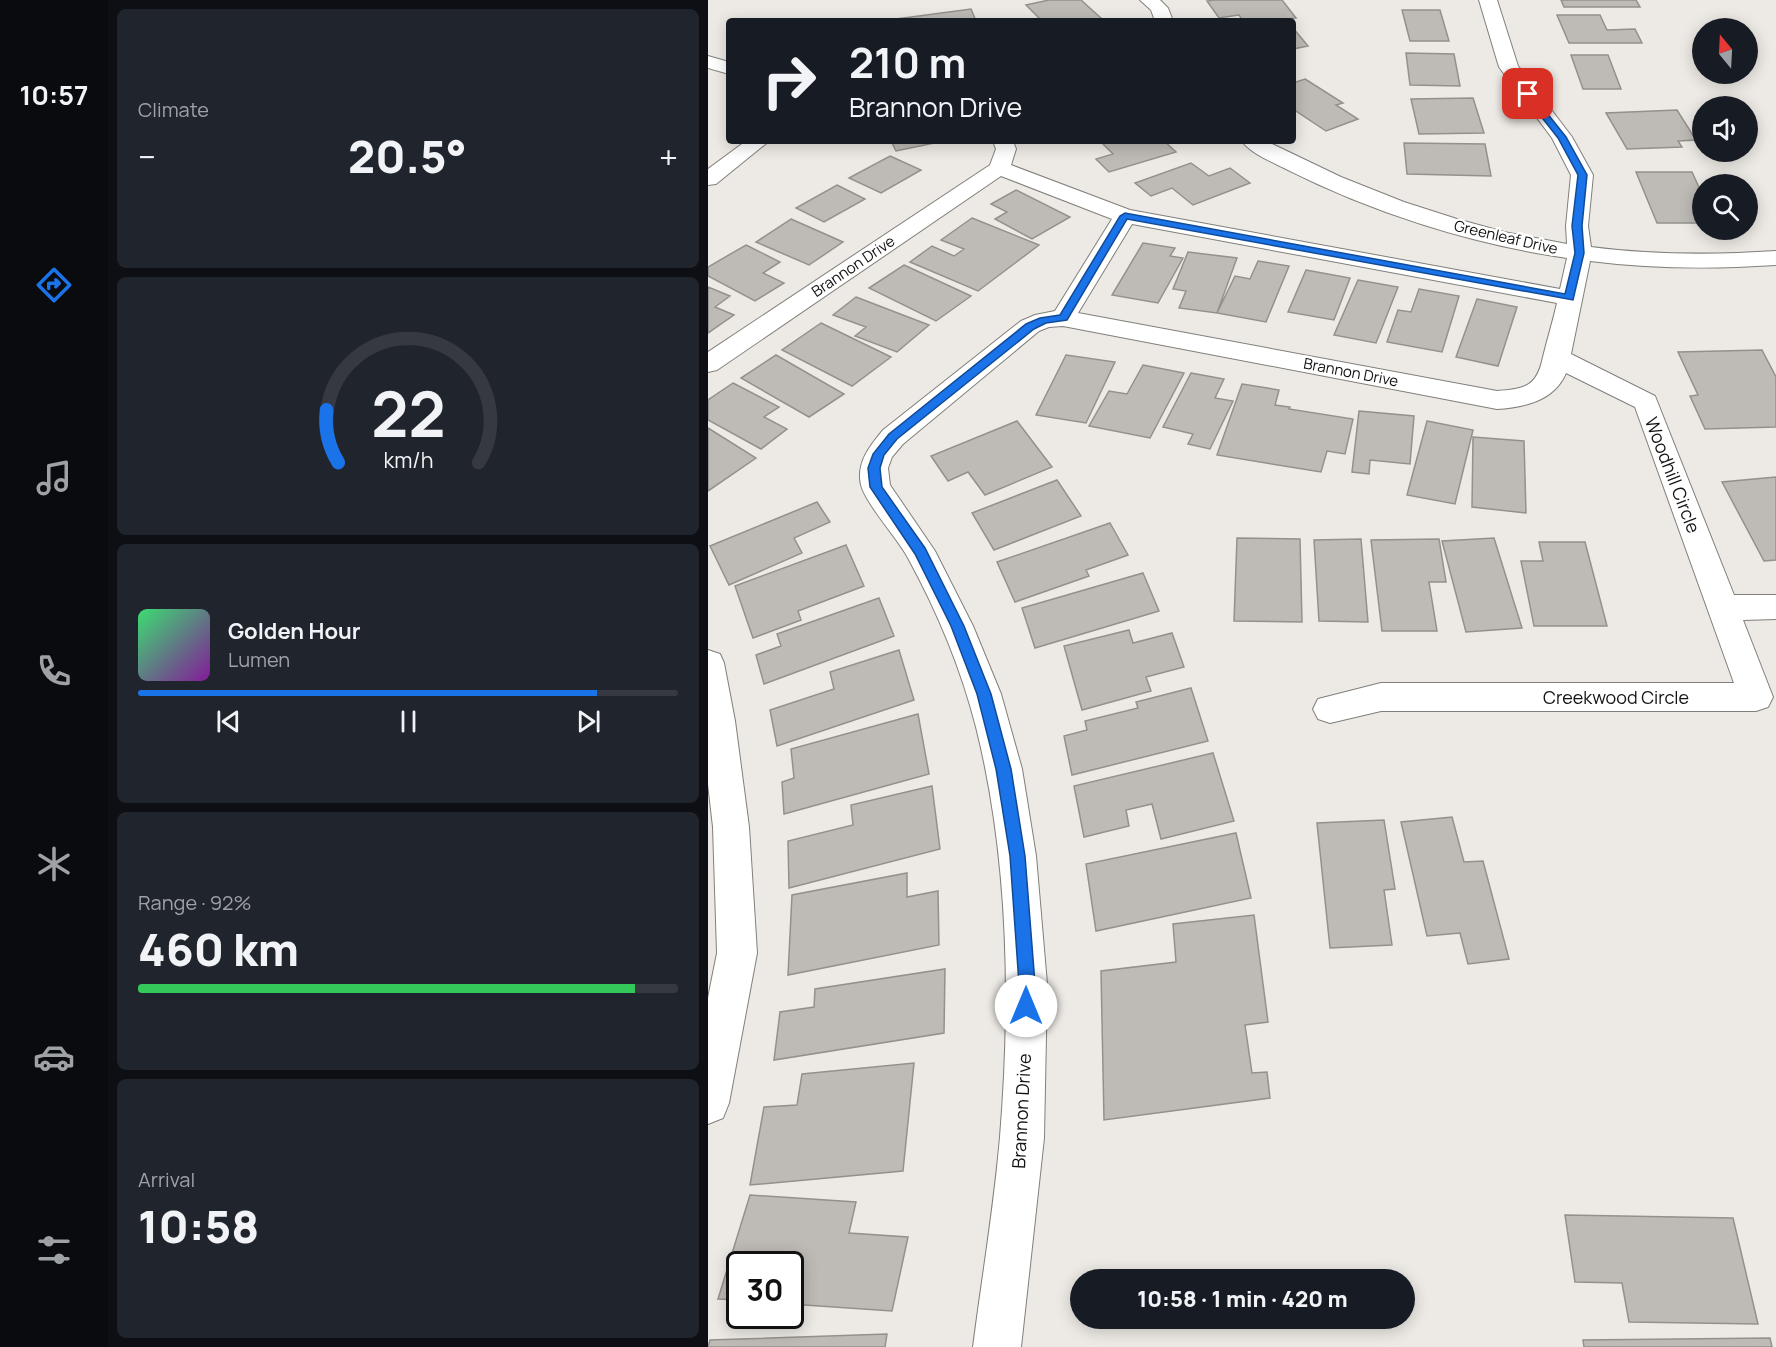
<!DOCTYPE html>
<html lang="en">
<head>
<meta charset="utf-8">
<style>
  body { margin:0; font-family:Manrope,sans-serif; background:#20242c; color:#f1f3f6; height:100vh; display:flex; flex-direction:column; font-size:22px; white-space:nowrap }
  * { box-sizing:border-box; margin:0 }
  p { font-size:20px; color:#9ea1a6 }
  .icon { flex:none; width:33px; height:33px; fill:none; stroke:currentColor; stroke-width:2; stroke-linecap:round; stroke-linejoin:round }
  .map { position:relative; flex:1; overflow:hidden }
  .panel { display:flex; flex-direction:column; gap:9px; padding:9px; background:#0d0f14; width:600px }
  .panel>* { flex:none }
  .guide { position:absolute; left:18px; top:18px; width:570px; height:126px; border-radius:6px; box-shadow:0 3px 15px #0003; background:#171b24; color:#f1f3f6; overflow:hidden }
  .needle { width:39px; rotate:342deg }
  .tools { position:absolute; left:984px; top:18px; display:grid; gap:12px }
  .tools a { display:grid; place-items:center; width:66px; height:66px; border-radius:50%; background:#171b24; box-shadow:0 3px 15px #0003; font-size:30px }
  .speed { position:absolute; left:18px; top:1251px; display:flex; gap:12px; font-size:30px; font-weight:700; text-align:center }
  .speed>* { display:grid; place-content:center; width:78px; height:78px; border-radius:50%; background:#171b24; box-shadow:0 3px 15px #0003; line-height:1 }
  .speed .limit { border:3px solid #111; border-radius:9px; background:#fff; color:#111 }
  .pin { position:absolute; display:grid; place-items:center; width:51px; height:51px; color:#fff; margin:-26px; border-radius:12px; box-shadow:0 3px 9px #0006 }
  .me { position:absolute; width:66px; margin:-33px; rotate:0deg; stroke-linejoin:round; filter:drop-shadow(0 0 4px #0008) }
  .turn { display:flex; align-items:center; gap:21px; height:126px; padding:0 24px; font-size:27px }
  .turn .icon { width:78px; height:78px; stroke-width:2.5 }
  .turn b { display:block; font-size:42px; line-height:51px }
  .big { font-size:45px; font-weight:800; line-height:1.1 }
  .panel .tile { flex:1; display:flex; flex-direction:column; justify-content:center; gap:9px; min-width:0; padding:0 21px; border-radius:9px; background:#20242c }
  .panel .dial { align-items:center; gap:0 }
  .dial svg { height:156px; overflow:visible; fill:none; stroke:#363941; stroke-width:7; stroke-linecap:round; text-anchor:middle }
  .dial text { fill:#f1f3f6; stroke:none }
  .song { display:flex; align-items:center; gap:18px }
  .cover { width:72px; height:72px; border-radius:9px; background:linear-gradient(135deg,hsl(140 70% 55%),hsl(290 70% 35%)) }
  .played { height:6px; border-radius:3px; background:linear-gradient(90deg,#1a73e8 85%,#363941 85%) }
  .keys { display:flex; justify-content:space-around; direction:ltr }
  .heat { display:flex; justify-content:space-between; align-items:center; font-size:33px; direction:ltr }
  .charge { height:9px; border-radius:4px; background:linear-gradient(90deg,#34c759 92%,#363941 0) }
  .trip { position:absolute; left:362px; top:1269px; width:345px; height:60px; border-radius:30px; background:#171b24; box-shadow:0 3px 15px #0003; font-weight:800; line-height:60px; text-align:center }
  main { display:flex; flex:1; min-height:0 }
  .tabs { display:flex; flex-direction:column; width:108px; justify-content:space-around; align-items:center; background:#090b0e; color:#9ea1a6 }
  .tabs .icon { width:42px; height:42px }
  .tabs .on { color:#1a73e8 }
  .tabs b { font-size:27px; color:#f1f3f6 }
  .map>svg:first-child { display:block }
  .building { fill:#bebbb6; stroke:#94918d; stroke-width:1.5 }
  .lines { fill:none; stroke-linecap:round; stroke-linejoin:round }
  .minor-casing { stroke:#817f7a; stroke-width:2 }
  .minor { fill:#fff; fill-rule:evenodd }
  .route { fill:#1a73e8; stroke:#114b97; stroke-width:1.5 }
  .labels { text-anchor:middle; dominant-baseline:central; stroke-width:5; stroke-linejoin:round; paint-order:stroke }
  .far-street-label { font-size:15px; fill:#141312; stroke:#fff }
  .street-label { font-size:18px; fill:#141312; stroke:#fff }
</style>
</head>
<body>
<main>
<nav class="tabs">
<b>10:57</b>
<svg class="icon on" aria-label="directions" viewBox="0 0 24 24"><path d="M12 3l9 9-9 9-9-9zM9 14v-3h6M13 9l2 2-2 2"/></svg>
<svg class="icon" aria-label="music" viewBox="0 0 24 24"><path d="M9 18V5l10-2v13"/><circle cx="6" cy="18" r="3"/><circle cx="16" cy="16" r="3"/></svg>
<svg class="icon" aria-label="phone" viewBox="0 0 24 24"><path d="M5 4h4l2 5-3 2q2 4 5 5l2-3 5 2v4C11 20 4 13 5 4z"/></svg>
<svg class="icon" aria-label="climate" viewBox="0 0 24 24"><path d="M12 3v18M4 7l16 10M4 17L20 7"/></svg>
<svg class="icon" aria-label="car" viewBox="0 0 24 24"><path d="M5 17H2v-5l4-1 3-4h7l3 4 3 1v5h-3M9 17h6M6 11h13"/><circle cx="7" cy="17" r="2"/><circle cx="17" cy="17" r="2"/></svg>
<svg class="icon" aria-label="filters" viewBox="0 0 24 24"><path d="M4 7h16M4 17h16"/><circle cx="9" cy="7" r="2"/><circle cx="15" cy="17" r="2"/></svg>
</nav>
<section class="panel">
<div class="tile"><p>Climate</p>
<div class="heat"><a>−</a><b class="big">20.5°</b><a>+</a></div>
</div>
<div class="tile dial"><svg viewBox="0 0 100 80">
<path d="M14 69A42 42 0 1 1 86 69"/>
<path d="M14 69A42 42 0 0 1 8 42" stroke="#1a73e8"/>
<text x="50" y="56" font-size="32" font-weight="700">22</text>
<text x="50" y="72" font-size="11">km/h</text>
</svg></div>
<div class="tile">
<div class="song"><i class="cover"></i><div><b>Golden Hour</b><p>Lumen</p></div></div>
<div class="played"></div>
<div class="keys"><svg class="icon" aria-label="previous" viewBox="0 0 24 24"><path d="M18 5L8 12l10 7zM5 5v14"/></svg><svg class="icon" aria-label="pause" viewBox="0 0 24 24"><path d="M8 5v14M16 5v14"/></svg><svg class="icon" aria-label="next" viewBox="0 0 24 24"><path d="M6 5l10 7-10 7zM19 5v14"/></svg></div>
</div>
<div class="tile"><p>Range · 92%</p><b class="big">460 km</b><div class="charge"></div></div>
<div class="tile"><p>Arrival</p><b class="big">10:58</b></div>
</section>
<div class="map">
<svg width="1068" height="1347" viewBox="0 0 1068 1347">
  <rect width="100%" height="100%" fill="#edeae5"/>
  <path class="building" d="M341 0H373L394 19 334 21 318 5Z
    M507 0H574L588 18 565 21H535L531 15 511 18 499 1Z
    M853 0H928L932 7H856Z
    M263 9 268 21 188 19Z
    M694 10H732L741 41H702Z
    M849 15H892L899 30 927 29 934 43H861Z
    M585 28 600 46 585 49Z
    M698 53 746 54 752 86 702 85Z
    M863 55H900L913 89H875Z
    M597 79 635 103 628 105 650 119 618 131 585 109V83Z
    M765 98 776 133 711 134 703 99Z
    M969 110 988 140 970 141 974 147 919 149 898 113Z
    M183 141H236L188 151Z
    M392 141H456L468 152 401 172 388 159 405 154Z
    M696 143 777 144 783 176 699 174Z
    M182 156 213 170 173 193 141 178Z
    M483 163 501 176 522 168 542 183 485 205 464 188 443 196 427 183Z
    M928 172H984L994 194V223H949Z
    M129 185 157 199 116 222 88 208Z
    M308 190 362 217 324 239 287 219 299 212 283 204Z
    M264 218 331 245 270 291 202 262 224 246 246 256 256 249 233 240Z
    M83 219 135 242 101 265 48 242Z
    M435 243 467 248 462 256 475 258 450 303 404 295Z
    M38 245 72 262 55 273 76 283 47 301 0 276V267Z
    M480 252 529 258 509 313 471 308 478 291 465 289Z
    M550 261 581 266 558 322 509 313 527 276 542 279Z
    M196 265 263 296 228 321 161 288Z
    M598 270 642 278 626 320 580 312Z
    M650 280 690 287 668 343 626 335Z
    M0 287 22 296 7 307 26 315 0 333Z
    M711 289 751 296 734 352 679 342 690 310 703 312Z
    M148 297 221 325 189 352 147 336 158 327 125 315Z
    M769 299 809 307 790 366 748 357Z
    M113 323 183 357 144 386 74 350Z
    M1054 350 1068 377V427L997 429 982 396 990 395 970 352Z
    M68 355 136 394 101 417 33 378Z
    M358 355 407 362 378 423 328 415Z
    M435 365 476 373 442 438 381 426 401 391 419 394Z
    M483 373 516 379 507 398 525 401 502 449 480 444 485 434 455 427Z
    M25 383 71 407 56 417 79 429 53 449 0 420V400Z
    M534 384 571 390 567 405 582 407 581 409 645 419 637 454 619 451 613 472 509 455Z
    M651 411 706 416 702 464 662 460 661 474 644 472Z
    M309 421 344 467 277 495 260 472 240 481 223 456Z
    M719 421 765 430 747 504 699 495Z
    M0 428 48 458 0 491Z
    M765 437 816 441 818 513 764 507Z
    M1068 477V560L1056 561 1014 482Z
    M349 480 373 516 286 550 264 513Z
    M109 502 122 522 86 538 94 553 21 585 2 546Z
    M402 523 420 555 378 570 381 576 307 602 289 562Z
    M529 538 592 539 594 622 526 621Z
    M786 538 814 628 758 632 734 541Z
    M653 539 660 622 611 621 606 540Z
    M731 539 738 582H721L729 631H674L663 540Z
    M831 542H877L899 626H826L813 561H835Z
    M138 545 156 586 90 611 93 620 45 638 27 586Z
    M435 573 451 611 327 648 314 608Z
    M171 598 186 636 56 684 48 655 73 646 69 634Z
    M421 630 425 643 464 633 476 667 438 677 443 691 374 710 356 646Z
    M191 650 206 700 69 746 62 710 126 689 122 672Z
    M483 688 500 741 364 775 356 736 379 730 377 721 430 708 428 702Z
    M210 714 221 774 76 814 74 782 86 778 83 749Z
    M505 753 526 821 453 839 444 804 418 810 421 826 376 837 366 786Z
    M224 786 232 849 81 888 80 841 145 825 143 805Z
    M744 817 756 862 775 861 801 959 760 964 752 933 719 936 693 822Z
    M676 820 687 889 676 890 684 945 622 948 609 823Z
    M528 833 543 898 388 931 378 864Z
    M199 873V897L230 891 231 945 80 975 84 895Z
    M546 915 560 1022 537 1025 544 1073 559 1072 562 1098 396 1120 393 971 468 962 465 924Z
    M237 969 236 1033 66 1060 72 1012 106 1007 107 989Z
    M206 1063 195 1171 42 1185 56 1107 89 1105 94 1074Z
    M42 1195 148 1202 141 1233 200 1237 184 1311 82 1304V1264H32V1300L10 1299Z
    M857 1215 1025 1218 1050 1324 921 1322 914 1283 867 1282Z
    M179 1334 177 1347H0L2 1340Z
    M1062 1338 1064 1347H876L875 1340Z"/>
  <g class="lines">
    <g class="minor-casing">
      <path id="minor" d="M432 0H452L460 8 465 21H447L443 10Z
        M771 0H789L810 66 864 137 885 175 880 226 883 247C945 255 1006 255 1068 251V265C1006 269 944 269 882 261L863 354 947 396 1026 595H1068V619L1035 620 1065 697 1060 707 1048 711H673L622 723 610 719 605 709 610 699 673 683H1026L927 407 858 373C846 401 817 407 789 409L355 326 341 327 331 331 195 444 184 457 180 468 182 485 227 551 265 626 293 694 314 769 328 856 339 984 336 1138 313 1347H265C274 1277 286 1207 292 1137 303 1002 301 859 268 727 253 668 229 611 200 558 190 539 158 504 153 485 148 463 161 447 175 430L313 321 327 315 347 311 404 219 293 176 9 370 0 372V352L282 165 288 149 285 141H305L308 149 303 165 422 210 852 289 859 258C762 244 663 212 576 168 562 161 542 153 534 141H558L633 177 696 202 749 219 796 232 859 244 858 226 863 175 844 138 791 67ZM424 224 849 303C845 321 839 340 835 357 829 386 818 389 789 391L370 313Z
        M0 56 21 62V74L0 68Z
        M38 141H61L8 184 0 185V169Z
        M0 650 12 654 16 663 27 721 41 827 49 953 21 1103 15 1118 0 1124V998L9 953 5 827 0 784Z"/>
    </g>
    <use href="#minor" class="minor"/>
  </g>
  <path class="route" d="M817 93H823L858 137 879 175 874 226 876 253 865 300 419 219 359 320 338 323 326 329 189 439 176 455 172 468 174 487 217 548 256 626 283 694 303 769 317 856 327 984V1006L324 1012 318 1014 312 1012 310 1006 311 984 302 856 288 769 269 694 243 626 207 554 162 487 160 468 165 454 181 434 318 324 332 318 352 315 412 216 417 213 857 294 867 253 864 226 870 175 850 138 817 96Z"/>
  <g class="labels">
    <g class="far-street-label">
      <text transform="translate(798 237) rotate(13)">Greenleaf Drive</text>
      <text transform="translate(145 266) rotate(-34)">Brannon Drive</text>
      <text transform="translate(643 372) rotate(11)">Brannon Drive</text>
    </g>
    <g class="street-label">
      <text transform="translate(965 475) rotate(69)">Woodhill Circle</text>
      <text x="908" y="697">Creekwood Circle</text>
      <text transform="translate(313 1111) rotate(-87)">Brannon Drive</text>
    </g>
  </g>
</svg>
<div class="tools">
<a><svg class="needle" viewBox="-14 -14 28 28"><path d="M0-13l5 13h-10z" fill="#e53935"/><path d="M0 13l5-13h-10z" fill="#9ea1a6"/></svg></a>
<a><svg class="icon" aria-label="sound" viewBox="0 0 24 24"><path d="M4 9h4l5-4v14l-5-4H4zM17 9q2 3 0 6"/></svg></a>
<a><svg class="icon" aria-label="search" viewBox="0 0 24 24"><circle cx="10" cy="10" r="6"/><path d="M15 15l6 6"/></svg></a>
</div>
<div class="speed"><div class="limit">30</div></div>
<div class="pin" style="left:820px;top:94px;background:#d93025"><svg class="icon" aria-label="arrive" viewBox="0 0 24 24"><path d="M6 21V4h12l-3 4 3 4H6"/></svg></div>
<svg class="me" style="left:318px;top:1006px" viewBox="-20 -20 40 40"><circle r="19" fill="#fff"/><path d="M0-13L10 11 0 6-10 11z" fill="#1a73e8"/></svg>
<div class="trip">10:58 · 1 min · 420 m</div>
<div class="guide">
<div class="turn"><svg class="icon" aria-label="right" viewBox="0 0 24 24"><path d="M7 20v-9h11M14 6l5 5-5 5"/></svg><div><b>210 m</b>Brannon Drive</div></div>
</div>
</div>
</main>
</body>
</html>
